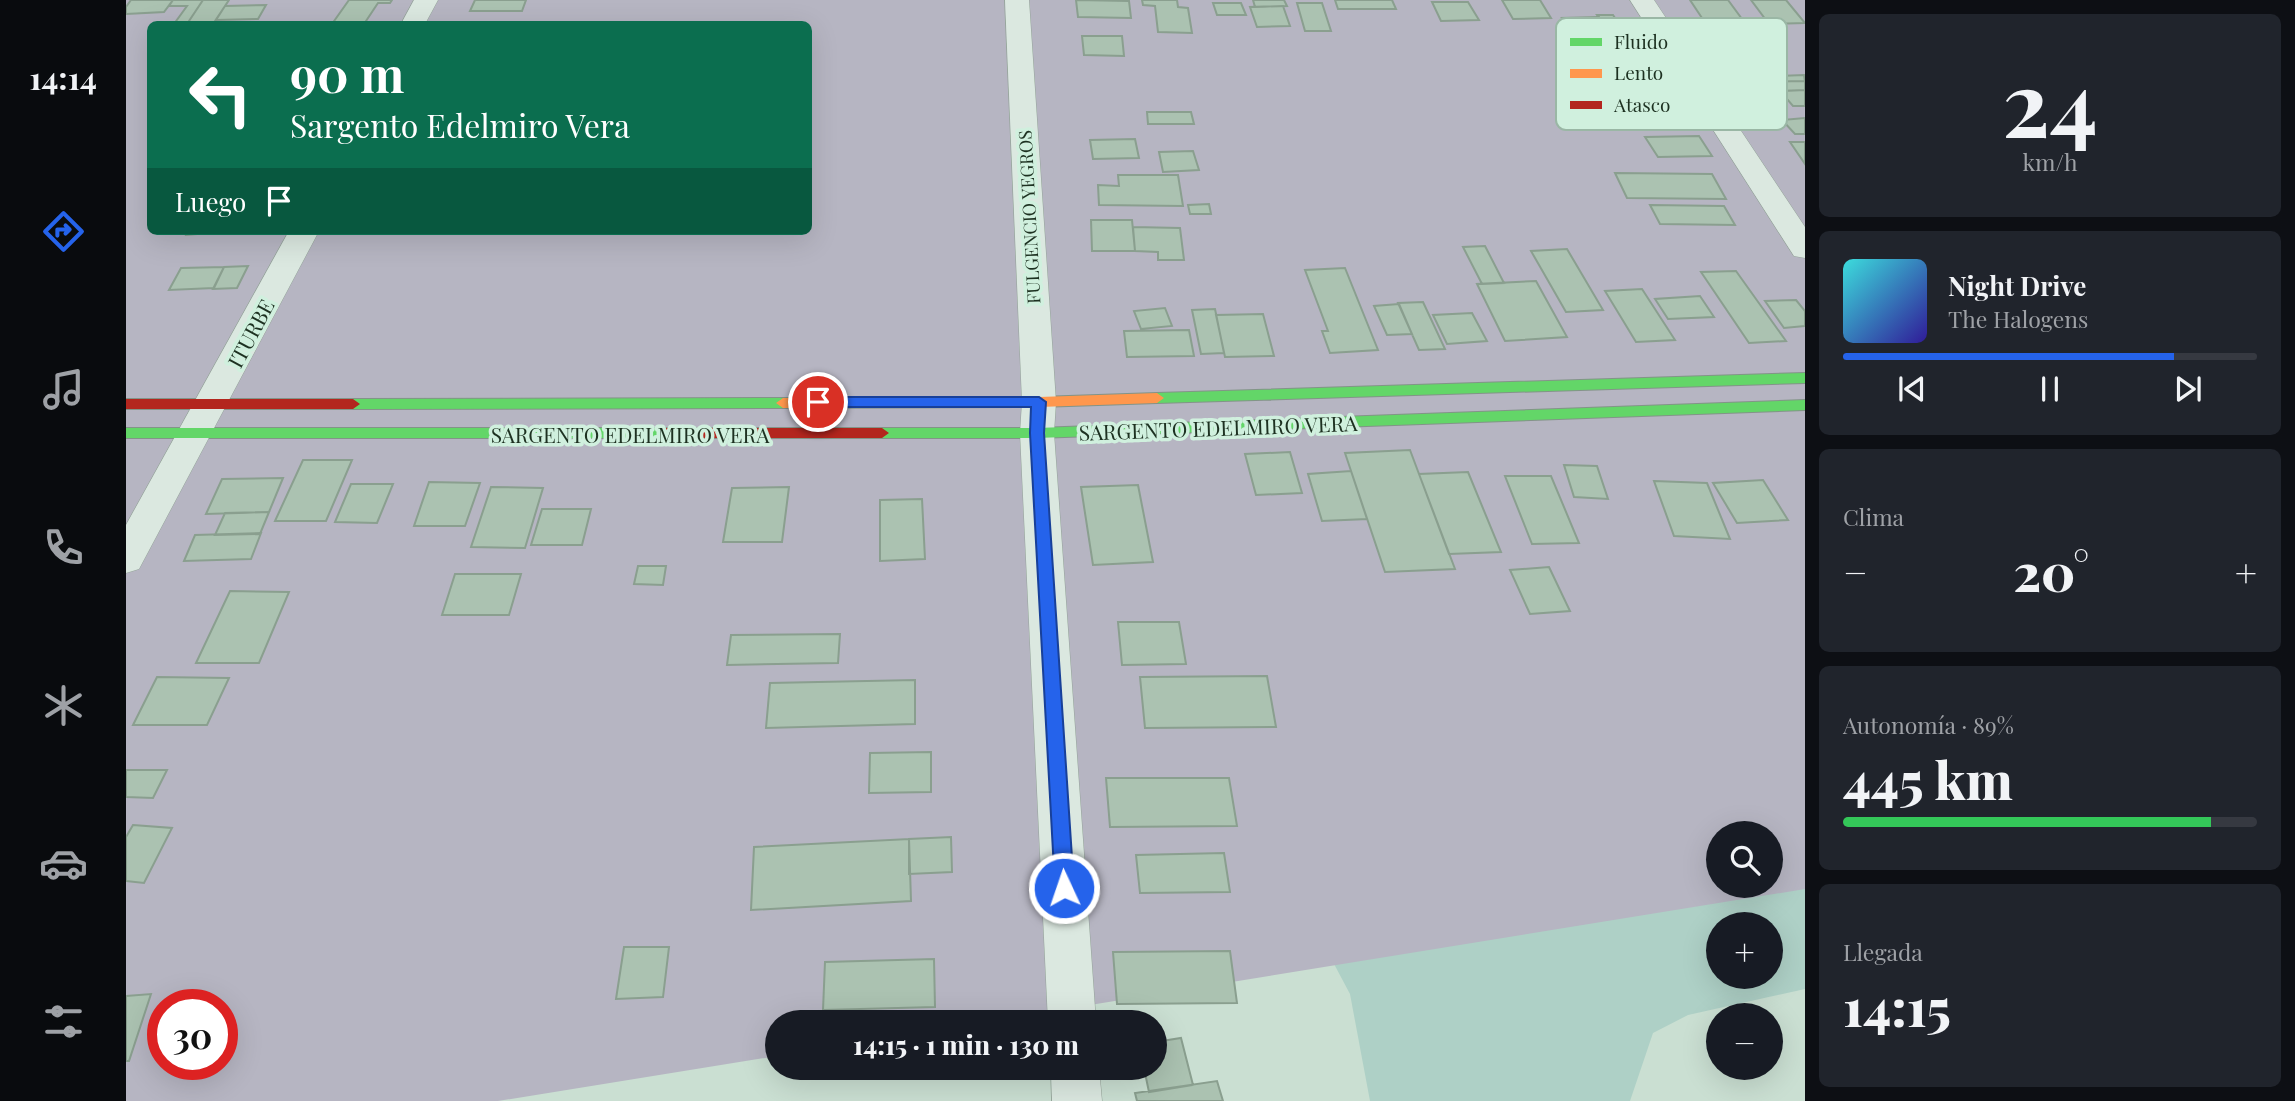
<!DOCTYPE html>
<html lang="es">
<head>
<meta charset="utf-8">
<style>
  body { margin:0; font-family:"Playfair Display",serif; background:#20242c; color:#f1f3f6; height:100vh; display:flex; flex-direction:column; font-size:26px; white-space:nowrap }
  * { box-sizing:border-box; margin:0 }
  p { font-size:23px; color:#9ea1a6 }
  .icon { flex:none; width:38px; height:38px; fill:none; stroke:currentColor; stroke-width:2; stroke-linecap:round; stroke-linejoin:round }
  .map { position:relative; flex:1; overflow:hidden }
  .drawer { display:flex; flex-direction:column; gap:14px; padding:14px; background:#0d0f14; width:490px }
  .drawer>* { flex:none }
  .guide { position:absolute; left:21px; top:21px; width:665px; height:214px; border-radius:10px; box-shadow:0 7px 28px #0002; background:#0b6e4f; color:#fff; overflow:hidden }
  .buttons { position:absolute; left:1580px; top:821px; display:grid; gap:14px }
  .buttons a { display:grid; place-items:center; width:77px; height:77px; border-radius:50%; background:#171b24; box-shadow:0 7px 28px #0002; font-size:35px }
  .speed { position:absolute; left:21px; top:989px; display:flex; gap:14px; font-size:35px; font-weight:700; text-align:center }
  .speed>* { display:grid; place-content:center; width:91px; height:91px; border-radius:50%; background:#171b24; box-shadow:0 7px 28px #0002; line-height:1 }
  .speed .limit { border:10px solid #d22; background:#fff; color:#111 }
  .pin { position:absolute; display:grid; place-items:center; width:60px; height:60px; color:#fff; margin:-30px; border:4px solid #fff; border-radius:50%; box-shadow:0 2px 7px #0007 }
  .me { position:absolute; width:77px; margin:-38px; rotate:357deg; stroke-linejoin:round; filter:drop-shadow(0 0 5px #0008) }
  .turn { display:flex; align-items:center; gap:24px; height:147px; padding:0 28px; font-size:32px }
  .turn .icon { width:91px; height:91px; stroke-width:2.5 }
  .turn b { display:block; font-size:49px; line-height:60px }
  .then { display:flex; align-items:center; height:66px; padding:0 28px; background:#0003; gap:14px; font-size:26px }
  .big { font-size:52px; font-weight:800; line-height:1.1 }
  .drawer .card { flex:1; display:flex; flex-direction:column; justify-content:center; gap:10px; min-width:0; padding:0 24px; border-radius:10px; background:#20242c }
  .drawer .dial { align-items:center; gap:0 }
  .dial b { font-size:91px; line-height:1 }
  .song { display:flex; align-items:center; gap:21px }
  .cover { width:84px; height:84px; border-radius:10px; background:linear-gradient(135deg,hsl(180 70% 55%),hsl(250 70% 35%)) }
  .played { height:7px; border-radius:4px; background:linear-gradient(90deg,#2563eb 80%,#363941 80%) }
  .keys { display:flex; justify-content:space-around; direction:ltr }
  .heat { display:flex; justify-content:space-between; align-items:center; font-size:38px; direction:ltr }
  .charge { height:10px; border-radius:5px; background:linear-gradient(90deg,#34c759 89%,#363941 0) }
  .trip { position:absolute; left:639px; top:1010px; width:402px; height:70px; border-radius:35px; background:#171b24; box-shadow:0 7px 28px #0002; font-weight:800; line-height:70px; text-align:center }
  main { display:flex; flex:1; min-height:0 }
  .tabs { display:flex; flex-direction:column; width:126px; justify-content:space-around; align-items:center; background:#090b0e; color:#9ea1a6 }
  .tabs .icon { width:49px; height:49px }
  .tabs .on { color:#2563eb }
  .tabs b { font-size:32px; color:#f1f3f6 }
  .map>svg:first-child { display:block }
  .green { fill:#aed0c6; fill-rule:evenodd }
  .water { fill:#b6b5c2; fill-rule:evenodd }
  .building { fill:#abc2b1; stroke:#8a9f8f; stroke-width:2 }
  .lines { fill:none; stroke-linecap:round; stroke-linejoin:round }
  .street-casing { stroke:#94a499; stroke-width:1 }
  .fast-casing { stroke:#839488; stroke-width:2 }
  .slow-casing { stroke:#839488; stroke-width:2 }
  .jam-casing { stroke:#839488; stroke-width:2 }
  .street { fill:#dbe8e0; fill-rule:evenodd }
  .fast { fill:#63d668; fill-rule:evenodd }
  .slow { fill:#ff974d; fill-rule:evenodd }
  .jam { fill:#b3261e; fill-rule:evenodd }
  .route { fill:#2563eb; stroke:#184099; stroke-width:2 }
  .labels { text-anchor:middle; dominant-baseline:central; stroke-width:7; stroke-linejoin:round; paint-order:stroke }
  .far-street-label { font-size:18px; fill:#1d3121; stroke:#d0f0de }
  .street-label { font-size:21px; fill:#1d3121; stroke:#d0f0de }
  .key { fill:#d0f0de; stroke:#9ab7a5; stroke-width:2 }
  .key-label { font-size:19px; fill:#1d3121 }
</style>
</head>
<body>
<main>
<nav class="tabs">
<b>14:14</b>
<svg class="icon on" aria-label="directions" viewBox="0 0 24 24"><path d="M12 3l9 9-9 9-9-9zM9 14v-3h6M13 9l2 2-2 2"/></svg>
<svg class="icon" aria-label="music" viewBox="0 0 24 24"><path d="M9 18V5l10-2v13"/><circle cx="6" cy="18" r="3"/><circle cx="16" cy="16" r="3"/></svg>
<svg class="icon" aria-label="phone" viewBox="0 0 24 24"><path d="M5 4h4l2 5-3 2q2 4 5 5l2-3 5 2v4C11 20 4 13 5 4z"/></svg>
<svg class="icon" aria-label="climate" viewBox="0 0 24 24"><path d="M12 3v18M4 7l16 10M4 17L20 7"/></svg>
<svg class="icon" aria-label="car" viewBox="0 0 24 24"><path d="M5 17H2v-5l4-1 3-4h7l3 4 3 1v5h-3M9 17h6M6 11h13"/><circle cx="7" cy="17" r="2"/><circle cx="17" cy="17" r="2"/></svg>
<svg class="icon" aria-label="filters" viewBox="0 0 24 24"><path d="M4 7h16M4 17h16"/><circle cx="9" cy="7" r="2"/><circle cx="15" cy="17" r="2"/></svg>
</nav>
<div class="map">
<svg width="1679" height="1101" viewBox="0 0 1679 1101">
  <rect width="100%" height="100%" fill="#cadfd2"/>
  <path class="green" d="M1679 556V989L1562 1015 1527 1033 1504 1101H1244L1224 994 1183 917ZM1592 833H1645V886H1592ZM1592 924H1645V976H1592Z"/>
  <path class="water" d="M0 0H1679V889L859 1022H651V1056L372 1101H0ZM24 24H682V231H24ZM1592 833H1645V886H1592ZM37 1004H96V1064H37Z"/>
  <path class="building" d="M5 0H47L38 12 0 14V7Z
    M47 0H77L61 24H48L61 6H43Z
    M77 0H103L87 24H61Z
    M223 0H266L264 3H252L238 24H206Z
    M349 0H400L396 11H344Z
    M950 0 1003 1 1005 18 952 17Z
    M1016 0H1051L1052 7 1062 8 1066 33 1032 32 1029 6 1017 5Z
    M1127 0H1158L1161 6 1129 7Z
    M1209 0H1266L1270 9H1212Z
    M1376 0H1414L1425 18 1387 19Z
    M1564 0H1602L1627 34 1586 33Z
    M1625 0H1660L1679 23 1643 24Z
    M1306 2H1342L1353 20 1315 21Z
    M1087 3H1115L1120 15H1091Z
    M1171 3H1196L1205 31H1179Z
    M140 5 132 19 90 20 99 6Z
    M1157 6 1164 26 1131 27 1124 7Z
    M1471 15H1487L1499 33 1484 34Z
    M1473 17 1487 39H1450L1436 18Z
    M956 36H996L998 56 958 55Z
    M1678 75 1679 81 1628 82 1624 77Z
    M1679 81V90L1631 92 1623 82Z
    M1679 90V106H1667L1654 91Z
    M1021 112H1065L1068 124H1022Z
    M1679 118V134H1669L1656 120Z
    M1573 136 1586 156 1532 157 1519 137Z
    M1009 139 1013 158 967 159 964 140Z
    M1664 142H1679V164Z
    M1067 151 1073 170 1037 172 1033 152Z
    M1489 173 1586 174 1600 199 1501 198Z
    M992 175H1052L1057 206 973 205 972 185 993 186Z
    M1083 204 1085 214H1064L1062 205Z
    M1524 205 1598 206 1609 225 1534 224Z
    M965 220H1006L1009 251H966Z
    M1007 227 1054 228 1058 260H1032V252L1009 251Z
    M61 231H109L60 235Z
    M1359 246 1378 283 1356 284 1337 247Z
    M1441 249 1477 310 1440 312 1405 251Z
    M122 266 111 288 87 289 98 267Z
    M98 267 88 288 43 290 55 268Z
    M1219 268 1252 350 1204 353 1196 331H1202L1179 270Z
    M1610 271 1660 341 1623 343 1575 272Z
    M1410 281 1441 337 1379 341 1351 284Z
    M1516 289 1549 340 1510 342 1479 291Z
    M1574 296 1588 317 1542 319 1529 299Z
    M1670 300 1679 311V326L1658 328 1639 301Z
    M1297 302 1319 349 1293 350 1272 303Z
    M1273 304 1286 334 1261 335 1248 306Z
    M1039 308 1046 326 1015 329 1008 311Z
    M1089 309 1098 353 1075 354 1066 310Z
    M1346 313 1361 341 1321 344 1307 315Z
    M1137 314 1148 356 1099 357 1090 315Z
    M1063 330 1068 356 1001 357 998 331Z
    M1284 450 1293 474 1329 569 1259 572 1219 453Z
    M1164 452 1176 493 1130 495 1119 454Z
    M177 460H226L200 521H149Z
    M1438 465 1471 466 1482 499 1448 497Z
    M1225 471 1241 519 1196 521 1182 474Z
    M1342 472 1375 552 1323 554 1293 474Z
    M1379 476H1425L1453 543 1406 544Z
    M157 478 143 512 80 514 96 479Z
    M1637 480 1662 520 1611 523 1587 483Z
    M1528 481 1581 483 1604 539 1548 536Z
    M303 482 354 483 339 526H288Z
    M225 484H267L251 523 209 522Z
    M1012 485 1027 562 967 565 955 487Z
    M365 487 417 488 399 548 345 547Z
    M663 487 656 542H597L606 488Z
    M796 499 799 559 754 561V500Z
    M416 509H465L456 545H405Z
    M143 512 134 534 89 535 99 513Z
    M135 533 125 559 58 561 69 535Z
    M512 566H540L537 585 508 584Z
    M1423 567 1444 611 1404 614 1384 570Z
    M329 574H395L383 615H316Z
    M104 591 163 592 133 663H70Z
    M992 622H1053L1060 664 996 665Z
    M714 634 712 663 601 665 605 635Z
    M1141 676 1150 727 1019 728 1014 677Z
    M31 677 103 678 81 725H7Z
    M789 680V724L640 728 644 683Z
    M805 752V792L743 793 744 753Z
    M0 770H41L27 798 0 797Z
    M980 778H1103L1111 826 984 827Z
    M7 825 46 828 18 883 0 881V837Z
    M825 837 826 872 783 874V839Z
    M783 839 785 901 625 910 628 847Z
    M1098 853 1104 892 1014 893 1010 855Z
    M498 947H543L537 997 490 999Z
    M1104 951 1111 1003 991 1004 987 952Z
    M808 959 809 1007 697 1010 699 962Z
    M25 994 3 1061H0V996Z
    M1055 1038 1067 1085 1023 1092 1018 1068H1029V1042Z
    M1091 1081 1097 1101H1011L1009 1093Z"/>
  <g class="lines">
    <g class="street-casing">
      <path id="street" d="M288 0H312L299 24H275Z
        M879 0H903L930 402 928 433 970 1022H922L894 433 896 402Z
        M1504 0H1528L1679 227V258L1668 256Z
        M163 231H193L13 569 0 573V525Z
        M925 1068H973L976 1101H926Z"/>
    </g>
    <g class="fast-casing">
      <path id="fast" d="M1679 373V383L1031 403 1024 398 1031 393Z
        M657 398 664 403 657 408 227 409 220 404 227 399Z
        M1679 400V410L911 438H756L749 433 756 428H911Z
        M0 428H540L547 433 540 438H0Z"/>
    </g>
    <g class="slow-casing">
      <path id="slow" d="M1031 393 1038 398 1031 403 913 407 657 408 650 403 657 398 913 397Z"/>
    </g>
    <g class="jam-casing">
      <path id="jam" d="M0 399H227L234 404 227 409H0Z
        M540 428H756L763 433 756 438H540L533 433Z"/>
    </g>
    <use href="#street" class="street"/>
    <use href="#fast" class="fast"/>
    <use href="#slow" class="slow"/>
    <use href="#jam" class="jam"/>
  </g>
  <path class="route" d="M692 397H913L920 402 918 433 948 888 945 895 938 897 932 895 929 888 904 433 905 407H692L685 402Z"/>
  <g class="labels">
    <g class="far-street-label">
      <text transform="translate(903 217) rotate(-93)">FULGENCIO YEGROS</text>
    </g>
    <g class="street-label">
      <text transform="translate(124 333) rotate(-62)">ITURBE</text>
      <text transform="translate(1092 427) rotate(-2)">SARGENTO EDELMIRO VERA</text>
      <text x="504" y="434">SARGENTO EDELMIRO VERA</text>
    </g>
  </g>
  <rect x="1430" y="18" width="231" height="112" rx="10" class="key"/>
  <rect x="1444" y="38" width="32" height="8" fill="#63d668"/>
  <rect x="1444" y="69" width="32" height="9" fill="#ff974d"/>
  <rect x="1444" y="101" width="32" height="8" fill="#b3261e"/>
  <g class="key-label">
    <text x="1488" y="49">Fluido</text>
    <text x="1488" y="80">Lento</text>
    <text x="1488" y="112">Atasco</text>
  </g>
</svg>
<div class="buttons">
<a><svg class="icon" aria-label="search" viewBox="0 0 24 24"><circle cx="10" cy="10" r="6"/><path d="M15 15l6 6"/></svg></a>
<a>+</a>
<a>−</a>
</div>
<div class="speed"><div class="limit">30</div></div>
<div class="pin" style="left:692px;top:402px;background:#d93025"><svg class="icon" aria-label="arrive" viewBox="0 0 24 24"><path d="M6 21V4h12l-3 4 3 4H6"/></svg></div>
<svg class="me" style="left:938px;top:888px" viewBox="-20 -20 40 40"><circle r="17" fill="#2563eb" stroke="#fff" stroke-width="3"/><path d="M0-11L8 9 0 5-8 9z" fill="#fff"/></svg>
<div class="trip">14:15 · 1 min · 130 m</div>
<div class="guide">
<div class="turn"><svg class="icon" aria-label="left" viewBox="0 0 24 24"><path d="M17 20v-9H6M10 6l-5 5 5 5"/></svg><div><b>90 m</b>Sargento Edelmiro Vera</div></div>
<div class="then">Luego<svg class="icon" aria-label="arrive" viewBox="0 0 24 24"><path d="M6 21V4h12l-3 4 3 4H6"/></svg></div>
</div>
</div>
<section class="drawer">
<div class="card dial"><b>24</b><p>km/h</p></div>
<div class="card">
<div class="song"><i class="cover"></i><div><b>Night Drive</b><p>The Halogens</p></div></div>
<div class="played"></div>
<div class="keys"><svg class="icon" aria-label="previous" viewBox="0 0 24 24"><path d="M18 5L8 12l10 7zM5 5v14"/></svg><svg class="icon" aria-label="pause" viewBox="0 0 24 24"><path d="M8 5v14M16 5v14"/></svg><svg class="icon" aria-label="next" viewBox="0 0 24 24"><path d="M6 5l10 7-10 7zM19 5v14"/></svg></div>
</div>
<div class="card"><p>Clima</p>
<div class="heat"><a>−</a><b class="big">20°</b><a>+</a></div>
</div>
<div class="card"><p>Autonomía · 89%</p><b class="big">445 km</b><div class="charge"></div></div>
<div class="card"><p>Llegada</p><b class="big">14:15</b></div>
</section>
</main>
</body>
</html>
